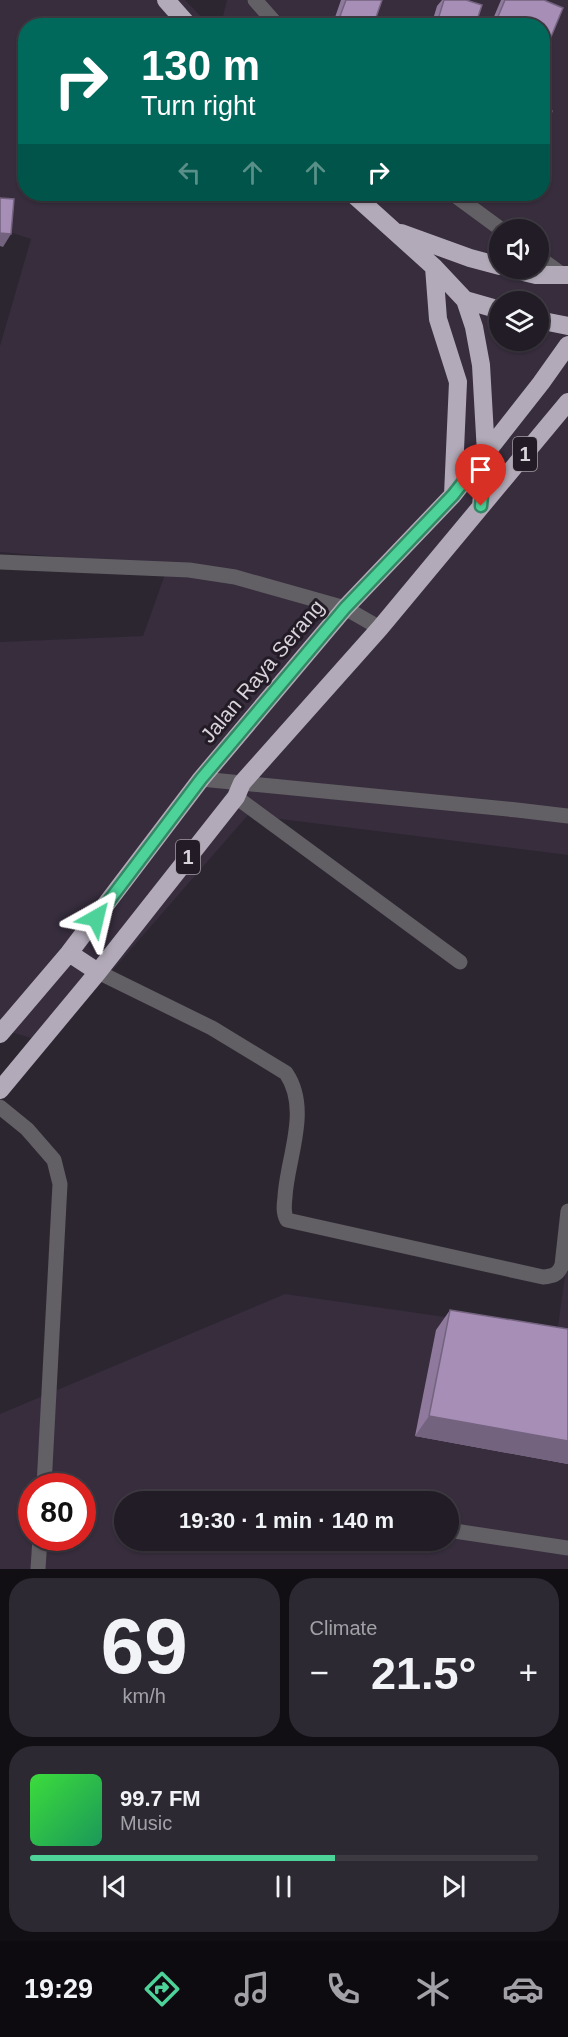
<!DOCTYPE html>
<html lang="en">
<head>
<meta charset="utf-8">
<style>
  body { margin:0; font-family:Helvetica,sans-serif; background:#2d2932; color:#f1f3f6; height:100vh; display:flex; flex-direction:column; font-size:22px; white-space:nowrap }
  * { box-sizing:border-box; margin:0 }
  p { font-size:20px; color:#a2a1a7 }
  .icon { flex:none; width:33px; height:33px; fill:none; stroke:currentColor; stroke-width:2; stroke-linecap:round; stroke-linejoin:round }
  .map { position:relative; height:1569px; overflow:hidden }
  .side { display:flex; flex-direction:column; gap:9px; padding:9px; background:#120f14; flex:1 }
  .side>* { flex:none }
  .guide { position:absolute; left:18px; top:18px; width:532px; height:183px; border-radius:24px; box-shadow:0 2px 4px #0004,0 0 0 2px #3e3a42; background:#00695c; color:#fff; overflow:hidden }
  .fabs { position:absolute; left:489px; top:219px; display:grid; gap:12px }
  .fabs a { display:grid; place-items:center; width:60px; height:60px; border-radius:50%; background:#211c25; box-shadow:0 2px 4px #0004,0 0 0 2px #3e3a42; font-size:30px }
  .speed { position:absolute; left:18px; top:1473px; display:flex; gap:12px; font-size:30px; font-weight:700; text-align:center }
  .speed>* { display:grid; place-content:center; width:78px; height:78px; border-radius:50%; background:#211c25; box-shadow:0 2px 4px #0004,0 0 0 2px #3e3a42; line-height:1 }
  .speed .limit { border:9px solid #d22; background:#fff; color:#111 }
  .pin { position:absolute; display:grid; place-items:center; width:51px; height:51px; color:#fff; margin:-62px -26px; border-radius:50% 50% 50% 0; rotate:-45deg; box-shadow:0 0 6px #0007 }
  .pin .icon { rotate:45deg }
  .me { position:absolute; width:66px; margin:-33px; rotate:37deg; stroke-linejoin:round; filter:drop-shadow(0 0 4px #0008) }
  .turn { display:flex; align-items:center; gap:21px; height:126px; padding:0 24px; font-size:27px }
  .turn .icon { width:78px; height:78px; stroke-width:2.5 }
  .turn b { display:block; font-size:42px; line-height:51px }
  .lanes { display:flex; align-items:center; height:57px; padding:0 24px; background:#0003; justify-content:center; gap:30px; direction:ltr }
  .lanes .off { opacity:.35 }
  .big { font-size:45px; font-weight:700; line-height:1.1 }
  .side .tile { flex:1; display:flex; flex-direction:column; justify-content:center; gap:9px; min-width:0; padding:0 21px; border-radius:24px; background:#2d2932 }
  .side .dial { align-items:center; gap:0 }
  .dial b { font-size:78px; line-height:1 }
  .song { display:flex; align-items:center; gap:18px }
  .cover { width:72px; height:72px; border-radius:9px; background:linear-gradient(135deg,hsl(120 70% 55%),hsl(150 70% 35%)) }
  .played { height:6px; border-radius:3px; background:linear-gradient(90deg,#4dd39a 60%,#3e3a42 60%) }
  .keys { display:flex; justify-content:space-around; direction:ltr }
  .heat { display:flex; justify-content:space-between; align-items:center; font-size:33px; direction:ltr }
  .side .tiles { flex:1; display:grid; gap:9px; grid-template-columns:1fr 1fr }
  .tile:last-child { grid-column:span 2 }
  .trip { position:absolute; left:114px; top:1491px; width:345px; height:60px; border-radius:30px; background:#211c25; box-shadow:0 2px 4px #0004,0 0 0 2px #3e3a42; font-weight:700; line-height:60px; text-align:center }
  .tabs { display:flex; height:96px; justify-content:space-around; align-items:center; background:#0d0b0f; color:#a2a1a7 }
  .tabs .icon { width:42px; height:42px }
  .tabs .current { color:#4dd39a }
  .tabs b { font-size:27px; color:#f1f3f6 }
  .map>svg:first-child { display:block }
  .built { fill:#372d3d; fill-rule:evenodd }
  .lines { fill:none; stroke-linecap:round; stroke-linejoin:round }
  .minor { stroke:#625f65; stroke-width:15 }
  .highway { stroke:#b2aab8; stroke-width:18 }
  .wall { fill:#8f7a9d }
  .shaded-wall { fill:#74637f }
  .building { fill:#a68eb6; stroke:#74637f; stroke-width:1.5 }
  .route-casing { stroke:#328964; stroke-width:15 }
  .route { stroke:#4dd39a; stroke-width:10 }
  .labels { text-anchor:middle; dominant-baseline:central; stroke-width:6; stroke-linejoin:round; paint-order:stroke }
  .shield { fill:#231c27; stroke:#a29ca5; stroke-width:1.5 }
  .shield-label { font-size:20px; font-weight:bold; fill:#d8d3db }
  .street-label { font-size:21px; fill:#d8d3db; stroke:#231c27 }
</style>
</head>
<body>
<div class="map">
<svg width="568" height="1569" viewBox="0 0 568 1569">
  <rect width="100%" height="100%" fill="#2c2631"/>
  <path class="built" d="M0 0H185L209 25 26 26V194H543V26L221 25 227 0H568V855L248 815 49 1043 0 1029V642L143 636 168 566 0 552V346L31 239 0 229ZM500 230H538V268H500ZM500 302H538V340H500Z
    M568 1255V1569H0V1414L285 1294 557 1333ZM32 1486H82V1538H32ZM124 1502H448V1540H124Z"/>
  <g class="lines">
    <path class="minor" d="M255 0 278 26
      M453 194 502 230
      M538 257 563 275
      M0 562 189 570 235 577 345 608 380 628
      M201 779 517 810 568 816
      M236 797 460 962
      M98 972 212 1028 286 1073C311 1110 287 1158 285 1197 284 1205 283 1213 287 1220L543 1277C553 1276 558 1275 562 1265L568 1211
      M0 1107 27 1129 54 1160 60 1184 44 1486
      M448 1530 568 1548
      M38 1569 40 1538"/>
    <path class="highway" d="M166 0 189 26
      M353 194 434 267 465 300 474 327 481 365 486 453 481 506
      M401 233 470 258 500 266
      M434 267 438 319 458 382 453 495
      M507 268 536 275H568
      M465 300 500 310
      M538 320 568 326
      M69 953 98 972
      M0 1034 69 953 201 779 345 608 453 495 541 383 568 345
      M0 1090 98 972 236 797 242 783 380 628 568 402"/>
  </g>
  <path class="wall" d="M341 0H382L373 26H332Z
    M442 0H466L475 26H431L437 6Z
    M501 0H544L543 26H490Z
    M450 1310 568 1329V1464L415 1436 436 1330Z"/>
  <path class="shaded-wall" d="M340 16 365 26H333Z
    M0 233 11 234 3 247 0 246Z
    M429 1416 568 1441V1464L415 1436Z"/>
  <path class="building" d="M346 0H382L373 26H365L340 16Z
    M444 0H466L482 5 475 26H436Z
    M505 0H544L563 8 543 56V26H494Z
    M543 108 552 111 543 135Z
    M0 198 14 199 11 234 0 233Z
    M450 1310 568 1329V1441L429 1416Z"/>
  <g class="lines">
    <g class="route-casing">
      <path id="route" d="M96 918 201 779 345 608 453 495 486 453 481 506"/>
    </g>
    <use href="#route" class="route"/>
  </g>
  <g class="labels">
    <g class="shield">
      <rect x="513" y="437" width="24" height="34" rx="4.5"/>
      <rect x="176" y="840" width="24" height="34" rx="4.5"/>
    </g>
    <g class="shield-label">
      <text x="525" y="454">1</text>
      <text x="188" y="857">1</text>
    </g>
    <g class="street-label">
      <text transform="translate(262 671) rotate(-50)">Jalan Raya Serang</text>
    </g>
  </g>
</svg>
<div class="fabs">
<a><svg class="icon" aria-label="sound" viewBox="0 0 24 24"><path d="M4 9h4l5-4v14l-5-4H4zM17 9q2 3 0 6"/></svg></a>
<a><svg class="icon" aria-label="layers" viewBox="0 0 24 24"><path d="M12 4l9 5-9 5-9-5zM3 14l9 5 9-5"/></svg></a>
</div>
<div class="speed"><div class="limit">80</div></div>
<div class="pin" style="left:481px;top:506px;background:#d93025"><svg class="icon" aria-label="arrive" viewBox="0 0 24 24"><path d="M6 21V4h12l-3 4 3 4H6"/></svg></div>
<svg class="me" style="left:96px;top:918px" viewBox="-20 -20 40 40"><path d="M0-17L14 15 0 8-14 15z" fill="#4dd39a" stroke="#fff" stroke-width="4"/></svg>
<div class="trip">19:30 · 1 min · 140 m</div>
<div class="guide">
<div class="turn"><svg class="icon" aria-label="right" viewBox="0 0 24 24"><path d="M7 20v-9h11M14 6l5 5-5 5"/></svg><div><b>130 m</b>Turn right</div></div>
<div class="lanes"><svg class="icon off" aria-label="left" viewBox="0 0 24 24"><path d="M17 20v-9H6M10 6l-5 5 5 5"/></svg><svg class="icon off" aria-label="ahead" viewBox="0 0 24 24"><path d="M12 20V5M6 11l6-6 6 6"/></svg><svg class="icon off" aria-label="ahead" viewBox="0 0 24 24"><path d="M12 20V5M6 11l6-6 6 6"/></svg><svg class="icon" aria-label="right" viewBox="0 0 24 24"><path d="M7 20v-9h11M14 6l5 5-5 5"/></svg></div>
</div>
</div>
<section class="side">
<div class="tiles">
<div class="tile dial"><b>69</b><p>km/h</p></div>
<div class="tile"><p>Climate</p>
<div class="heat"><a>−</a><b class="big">21.5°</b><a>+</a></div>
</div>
<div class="tile">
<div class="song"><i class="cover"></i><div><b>99.7 FM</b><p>Music</p></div></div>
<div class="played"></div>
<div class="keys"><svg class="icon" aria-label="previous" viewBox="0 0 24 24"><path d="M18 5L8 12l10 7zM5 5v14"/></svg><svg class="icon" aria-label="pause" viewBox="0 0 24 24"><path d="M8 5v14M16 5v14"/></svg><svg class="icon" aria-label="next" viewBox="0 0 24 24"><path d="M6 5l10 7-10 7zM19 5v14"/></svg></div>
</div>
</div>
</section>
<nav class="tabs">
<b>19:29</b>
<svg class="icon current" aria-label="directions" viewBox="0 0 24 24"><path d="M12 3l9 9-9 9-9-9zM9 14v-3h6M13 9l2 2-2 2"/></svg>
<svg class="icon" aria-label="music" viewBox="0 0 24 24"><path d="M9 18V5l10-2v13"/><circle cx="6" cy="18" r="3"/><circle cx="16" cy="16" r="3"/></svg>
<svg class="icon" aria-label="phone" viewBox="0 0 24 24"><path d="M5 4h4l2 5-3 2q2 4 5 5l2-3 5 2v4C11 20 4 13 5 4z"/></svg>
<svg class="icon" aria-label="climate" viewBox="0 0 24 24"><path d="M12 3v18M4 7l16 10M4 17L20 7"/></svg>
<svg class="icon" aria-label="car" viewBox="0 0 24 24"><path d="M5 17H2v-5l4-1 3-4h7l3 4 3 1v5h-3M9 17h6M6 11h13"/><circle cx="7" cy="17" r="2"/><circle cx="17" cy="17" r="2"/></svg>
</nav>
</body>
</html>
